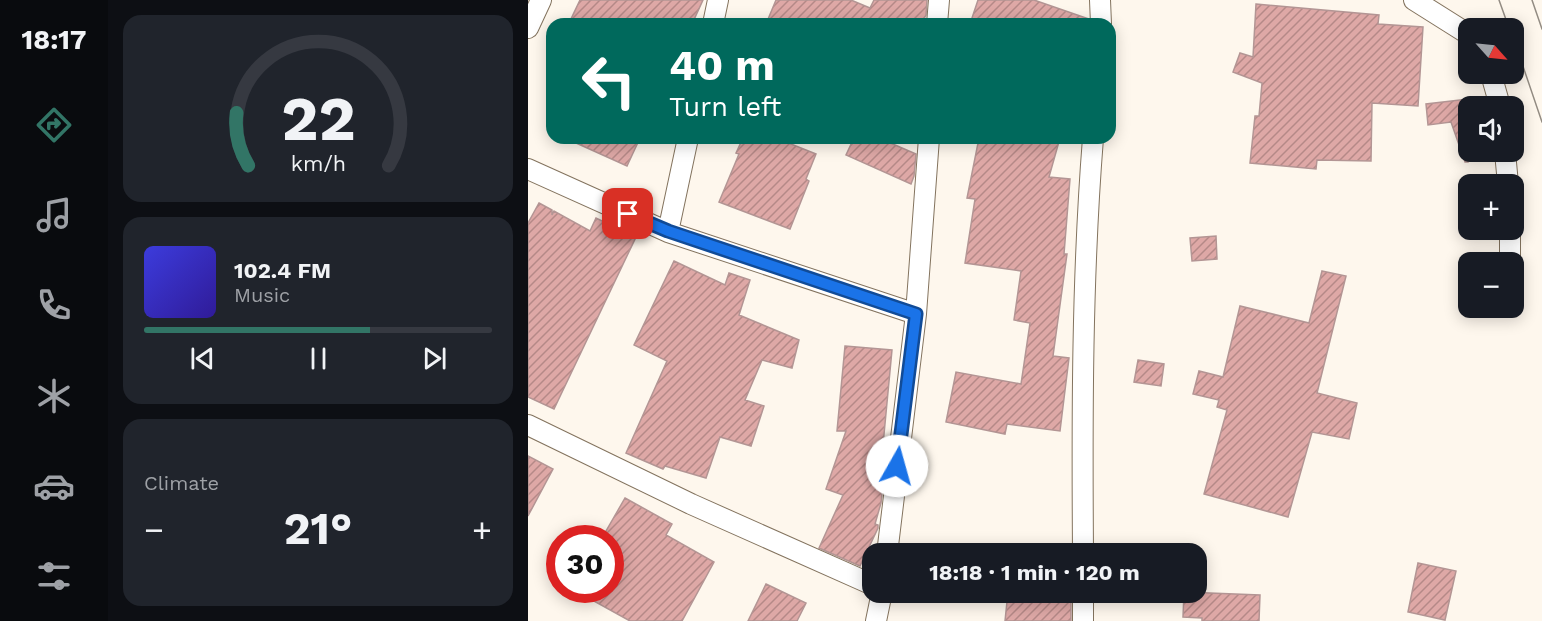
<!DOCTYPE html>
<html lang="en">
<head>
<meta charset="utf-8">
<style>
  body { margin:0; font-family:"Work Sans",sans-serif; background:#20242c; color:#f1f3f6; height:100vh; display:flex; flex-direction:column; font-size:22px; white-space:nowrap }
  * { box-sizing:border-box; margin:0 }
  p { font-size:20px; color:#9ea1a6 }
  .icon { flex:none; width:33px; height:33px; fill:none; stroke:currentColor; stroke-width:2; stroke-linecap:round; stroke-linejoin:round }
  .map { position:relative; flex:1; overflow:hidden }
  .panel { display:flex; flex-direction:column; gap:15px; padding:15px; background:#0d0f14; width:420px }
  .panel>* { flex:none }
  .hud { position:absolute; left:18px; top:18px; width:570px; height:126px; border-radius:18px; box-shadow:0 3px 15px #0003; background:#00695c; color:#fff; overflow:hidden }
  .needle { width:39px; rotate:117deg }
  .buttons { position:absolute; left:930px; top:18px; display:grid; gap:12px }
  .buttons a { display:grid; place-items:center; width:66px; height:66px; border-radius:12px; background:#171b24; box-shadow:0 3px 15px #0003; font-size:30px }
  .speed { position:absolute; left:18px; top:525px; display:flex; gap:12px; font-size:30px; font-weight:700; text-align:center }
  .speed>* { display:grid; place-content:center; width:78px; height:78px; border-radius:50%; background:#171b24; box-shadow:0 3px 15px #0003; line-height:1 }
  .speed .limit { border:9px solid #d22; background:#fff; color:#111 }
  .pin { position:absolute; display:grid; place-items:center; width:51px; height:51px; color:#fff; margin:-26px; border-radius:12px; box-shadow:0 3px 9px #0006 }
  .me { position:absolute; width:66px; margin:-33px; rotate:7deg; stroke-linejoin:round; filter:drop-shadow(0 0 4px #0008) }
  .turn { display:flex; align-items:center; gap:21px; height:126px; padding:0 24px; font-size:27px }
  .turn .icon { width:78px; height:78px; stroke-width:2.5 }
  .turn b { display:block; font-size:42px; line-height:51px }
  .big { font-size:45px; font-weight:700; line-height:1.1 }
  .panel .widget { flex:1; display:flex; flex-direction:column; justify-content:center; gap:9px; min-width:0; padding:0 21px; border-radius:18px; background:#20242c }
  .panel .dial { align-items:center; gap:0 }
  .dial svg { height:156px; overflow:visible; fill:none; stroke:#363941; stroke-width:7; stroke-linecap:round; text-anchor:middle }
  .dial text { fill:#f1f3f6; stroke:none }
  .song { display:flex; align-items:center; gap:18px }
  .cover { width:72px; height:72px; border-radius:9px; background:linear-gradient(135deg,hsl(240 70% 55%),hsl(250 70% 35%)) }
  .played { height:6px; border-radius:3px; background:linear-gradient(90deg,#327566 65%,#363941 65%) }
  .keys { display:flex; justify-content:space-around; direction:ltr }
  .heat { display:flex; justify-content:space-between; align-items:center; font-size:33px; direction:ltr }
  .trip { position:absolute; left:334px; top:543px; width:345px; height:60px; border-radius:18px; background:#171b24; box-shadow:0 3px 15px #0003; font-weight:700; line-height:60px; text-align:center }
  main { display:flex; flex:1; min-height:0 }
  .menu { display:flex; flex-direction:column; width:108px; justify-content:space-around; align-items:center; background:#090b0e; color:#9ea1a6 }
  .menu .icon { width:42px; height:42px }
  .menu .on { color:#327566 }
  .menu b { font-size:27px; color:#f1f3f6 }
  .map>svg:first-child { display:block }
  .building { fill:url(#building-hatch); stroke:#b39594; stroke-width:1.5 }
  .lines { fill:none; stroke-linecap:round; stroke-linejoin:round }
  .street-casing { stroke:#83735e; stroke-width:22 }
  .street { stroke:#fff; stroke-width:20 }
  .tram { stroke:#938c83; stroke-width:1.5 }
  .route-casing { stroke:#114b97; stroke-width:15 }
  .route { stroke:#1a73e8; stroke-width:10 }
</style>
</head>
<body>
<main>
<nav class="menu">
<b>18:17</b>
<svg class="icon on" aria-label="directions" viewBox="0 0 24 24"><path d="M12 3l9 9-9 9-9-9zM9 14v-3h6M13 9l2 2-2 2"/></svg>
<svg class="icon" aria-label="music" viewBox="0 0 24 24"><path d="M9 18V5l10-2v13"/><circle cx="6" cy="18" r="3"/><circle cx="16" cy="16" r="3"/></svg>
<svg class="icon" aria-label="phone" viewBox="0 0 24 24"><path d="M5 4h4l2 5-3 2q2 4 5 5l2-3 5 2v4C11 20 4 13 5 4z"/></svg>
<svg class="icon" aria-label="climate" viewBox="0 0 24 24"><path d="M12 3v18M4 7l16 10M4 17L20 7"/></svg>
<svg class="icon" aria-label="car" viewBox="0 0 24 24"><path d="M5 17H2v-5l4-1 3-4h7l3 4 3 1v5h-3M9 17h6M6 11h13"/><circle cx="7" cy="17" r="2"/><circle cx="17" cy="17" r="2"/></svg>
<svg class="icon" aria-label="filters" viewBox="0 0 24 24"><path d="M4 7h16M4 17h16"/><circle cx="9" cy="7" r="2"/><circle cx="15" cy="17" r="2"/></svg>
</nav>
<section class="panel">
<div class="widget dial"><svg viewBox="0 0 100 80">
<path d="M14 69A42 42 0 1 1 86 69"/>
<path d="M14 69A42 42 0 0 1 8 42" stroke="#327566"/>
<text x="50" y="56" font-size="32" font-weight="700">22</text>
<text x="50" y="72" font-size="11">km/h</text>
</svg></div>
<div class="widget">
<div class="song"><i class="cover"></i><div><b>102.4 FM</b><p>Music</p></div></div>
<div class="played"></div>
<div class="keys"><svg class="icon" aria-label="previous" viewBox="0 0 24 24"><path d="M18 5L8 12l10 7zM5 5v14"/></svg><svg class="icon" aria-label="pause" viewBox="0 0 24 24"><path d="M8 5v14M16 5v14"/></svg><svg class="icon" aria-label="next" viewBox="0 0 24 24"><path d="M6 5l10 7-10 7zM19 5v14"/></svg></div>
</div>
<div class="widget"><p>Climate</p>
<div class="heat"><a>−</a><b class="big">21°</b><a>+</a></div>
</div>
</section>
<div class="map">
<svg width="1014" height="621" viewBox="0 0 1014 621">
  <defs>
    <pattern id="building-hatch" width="6" height="6" patternUnits="userSpaceOnUse" patternTransform="scale(1.5)"><rect width="6" height="6" fill="#dea8a6"/><path d="M-1 1l2-2M0 6l6-6M5 7l2-2" fill="none" stroke="#b58987"/></pattern>
  </defs>
  <rect width="100%" height="100%" fill="#fef7ed"/>
  <path class="building" d="M52 0H175L164 24H54L43 19Z
    M248 0H323L342 8 346 0H399L398 15 393 24H238Z
    M450 0H506L561 19V24H442Z
    M728 4 851 15 850 24 895 27 890 106 844 103 843 161 789 160 788 169 722 163 727 116H731L734 83 705 72 712 53 725 57Z
    M940 99V162H937L923 122 900 125 898 104Z
    M37 138H112L99 166Z
    M215 138H248L288 154 278 179 281 181 262 229 191 202 211 154 208 153Z
    M326 138H351L388 154 386 176 383 184 318 155Z
    M451 138H532L521 177 542 179 536 254H539L525 356 541 358 532 431 479 424 477 434 418 422 428 372 493 384 502 323 486 320 493 271 437 263 447 199 439 198Z
    M11 203 24 210V215L26 211 62 231 68 218 108 237 26 409 0 397V223Z
    M688 236 689 259 664 261 662 238Z
    M146 261 197 285 201 273 222 280 211 315 271 340 264 368 234 360 217 400 236 406 223 446 192 437 178 478 137 466 135 469 98 453 139 361 106 345Z
    M794 271 818 276 789 393 829 403 821 439 784 432 760 517 676 494 699 410 689 407 691 400 665 394 671 371 695 377 712 306 781 323Z
    M317 346 364 350 353 466 357 468 353 503 347 524 350 525V528L332 566 291 548 315 495 298 489 318 431H309Z
    M610 360 636 364 633 386 606 382Z
    M0 456 25 469 0 516Z
    M97 498 144 524 138 535 186 562 154 621H102L46 590H82V538H74Z
    M890 563 928 571 917 620 880 612Z
    M238 584 278 603 269 621H220Z
    M480 592H543V621H477Z
    M656 592 732 595 731 621H674V618L655 617Z"/>
  <g class="lines">
    <g class="street-casing">
      <path id="street" d="M572 0 573 24
        M886 0 940 34
        M185 24 190 0
        M409 24 411 0
        M0 28 13 0
        M963 74 972 106
        M977 152 980 184
        M0 169 140 232 388 314
        M982 230V262
        M140 232 160 138
        M0 425 163 504 345 585
        M359 554 388 314 401 138
        M555 554C554 414 554 277 565 138
        M555 592V621
        M348 621 354 592"/>
    </g>
    <use href="#street" class="street"/>
    <path class="tram" d="M971 0 981 28
      M1004 0 1014 29
      M986 40 1014 122"/>
  </g>
  <g class="lines">
    <g class="route-casing">
      <path id="route" d="M100 214 140 231 388 314 369 466"/>
    </g>
    <use href="#route" class="route"/>
  </g>
</svg>
<div class="buttons">
<a><svg class="needle" viewBox="-14 -14 28 28"><path d="M0-13l5 13h-10z" fill="#e53935"/><path d="M0 13l5-13h-10z" fill="#9ea1a6"/></svg></a>
<a><svg class="icon" aria-label="sound" viewBox="0 0 24 24"><path d="M4 9h4l5-4v14l-5-4H4zM17 9q2 3 0 6"/></svg></a>
<a>+</a>
<a>−</a>
</div>
<div class="speed"><div class="limit">30</div></div>
<div class="pin" style="left:100px;top:214px;background:#d93025"><svg class="icon" aria-label="arrive" viewBox="0 0 24 24"><path d="M6 21V4h12l-3 4 3 4H6"/></svg></div>
<svg class="me" style="left:369px;top:466px" viewBox="-20 -20 40 40"><circle r="19" fill="#fff"/><path d="M0-13L10 11 0 6-10 11z" fill="#1a73e8"/></svg>
<div class="trip">18:18 · 1 min · 120 m</div>
<div class="hud">
<div class="turn"><svg class="icon" aria-label="left" viewBox="0 0 24 24"><path d="M17 20v-9H6M10 6l-5 5 5 5"/></svg><div><b>40 m</b>Turn left</div></div>
</div>
</div>
</main>
</body>
</html>
